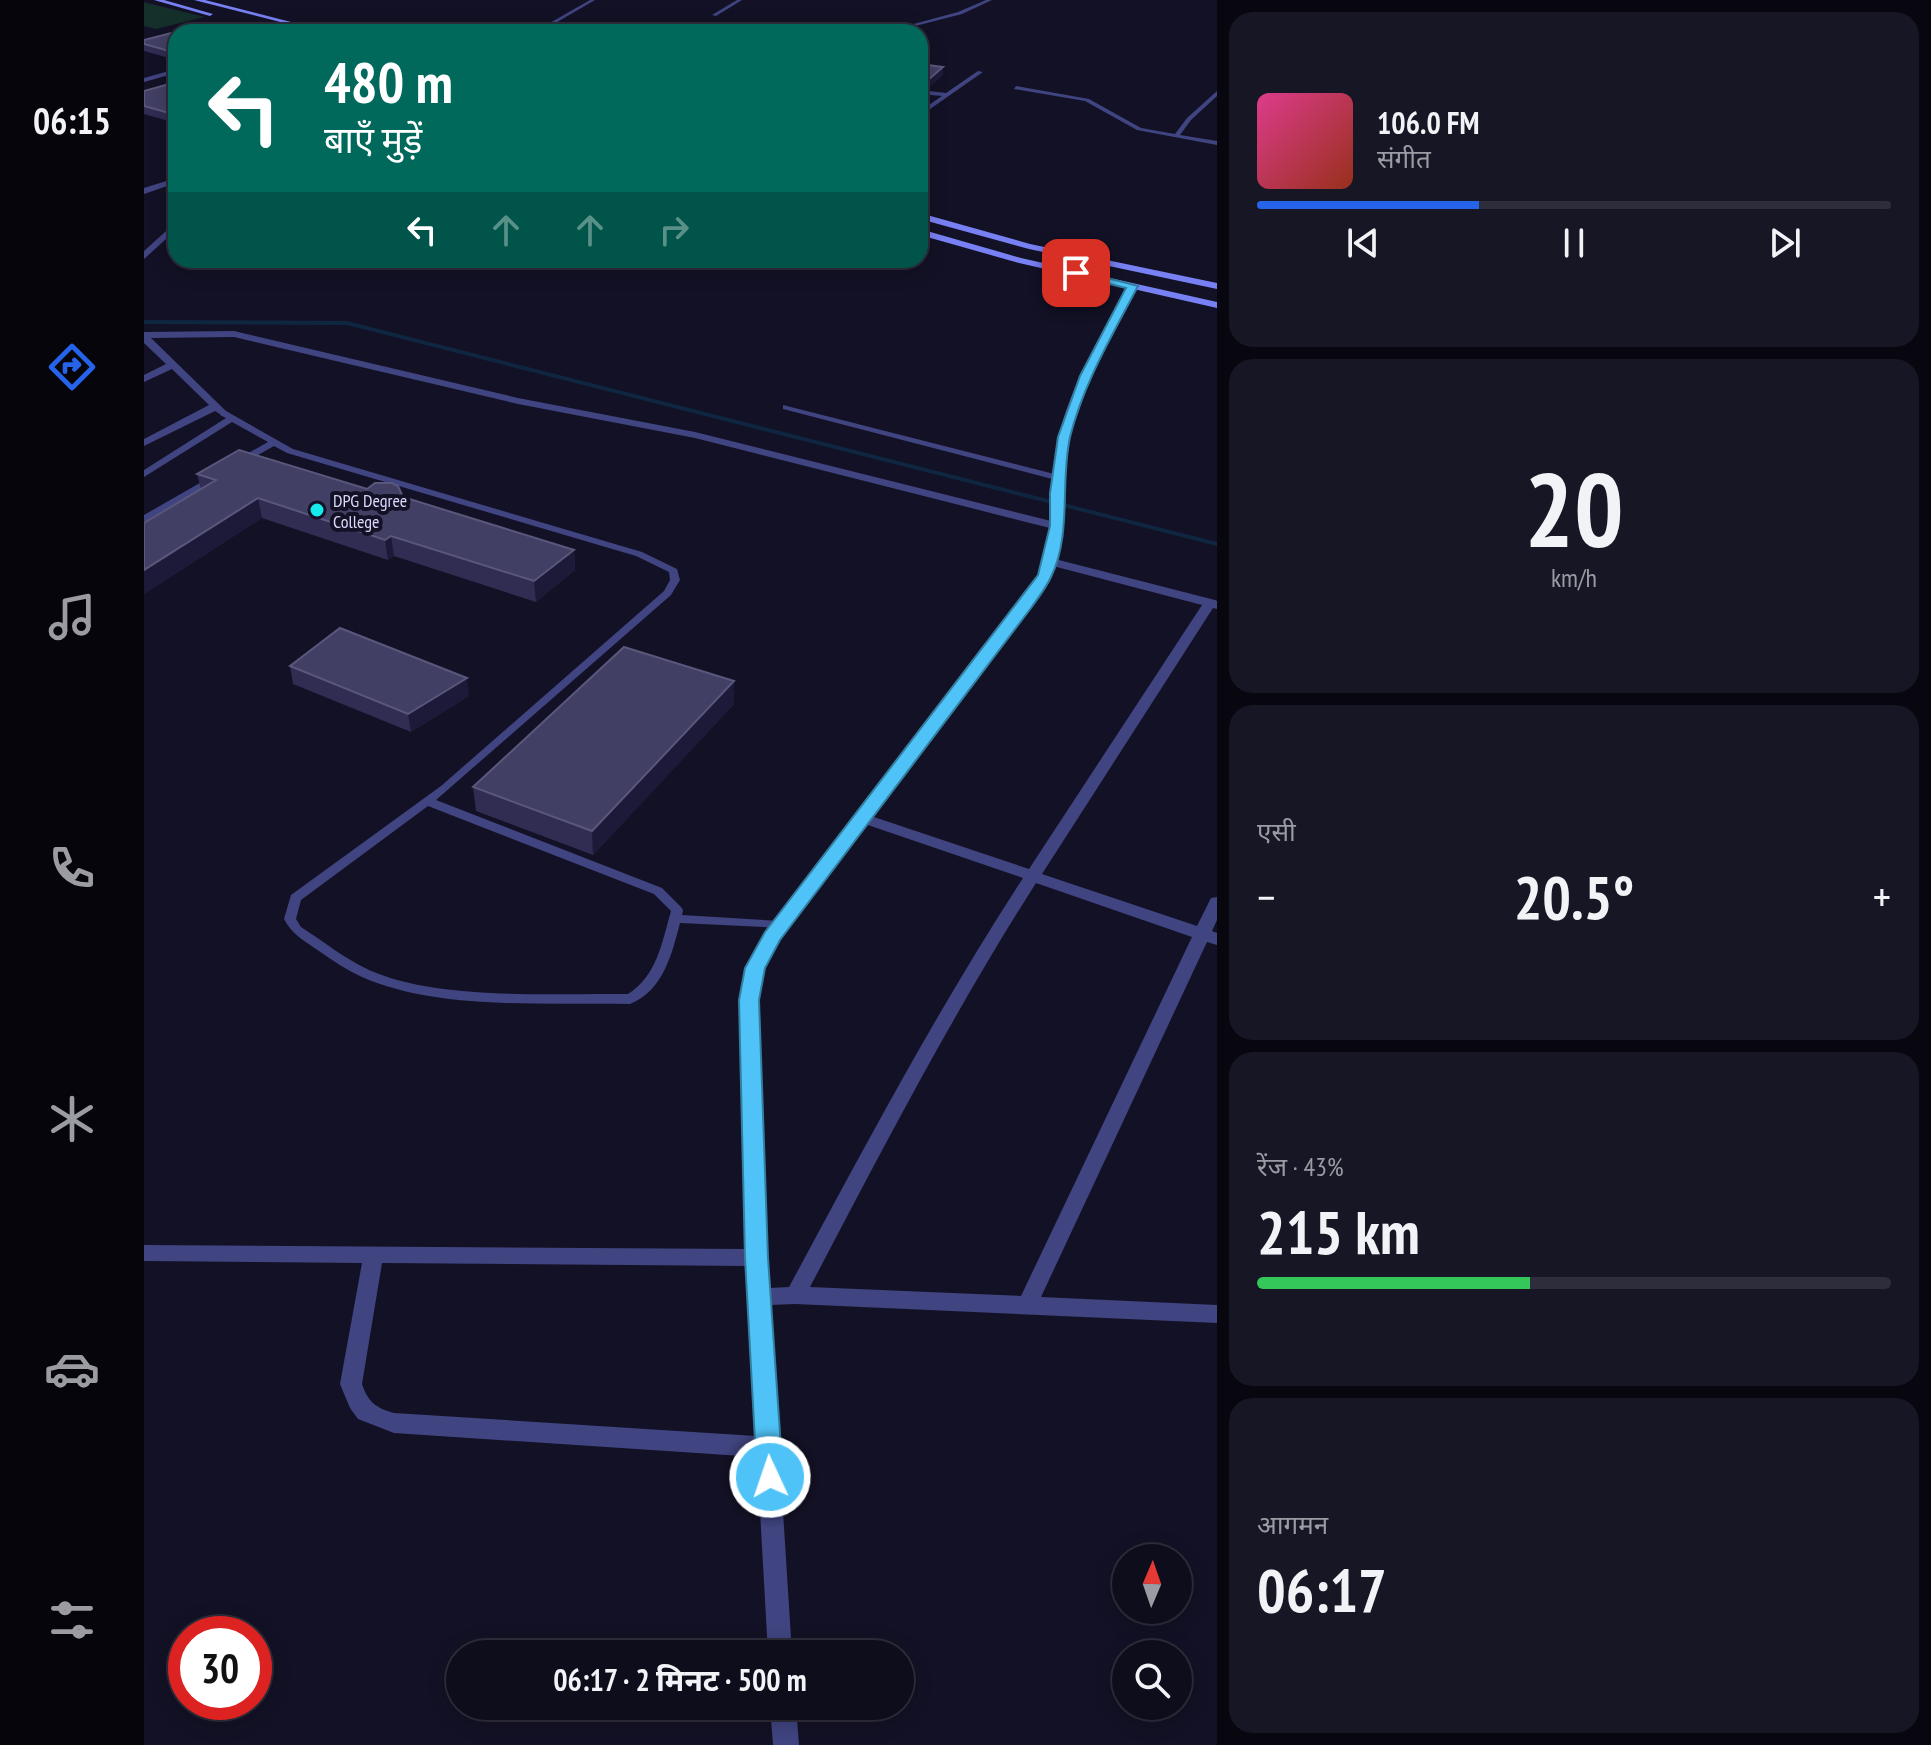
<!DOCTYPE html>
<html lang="hi">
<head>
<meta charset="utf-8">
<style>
  body { margin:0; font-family:"PT Sans Narrow","Noto Sans Devanagari",sans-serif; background:#171625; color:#f1f3f6; height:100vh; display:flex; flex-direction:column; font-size:30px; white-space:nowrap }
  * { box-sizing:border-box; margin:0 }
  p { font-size:26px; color:#9b9ca3 }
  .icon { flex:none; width:44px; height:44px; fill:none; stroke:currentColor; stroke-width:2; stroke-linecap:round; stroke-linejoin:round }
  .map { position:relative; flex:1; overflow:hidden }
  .details { display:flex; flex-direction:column; gap:12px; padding:12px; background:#08070f; width:714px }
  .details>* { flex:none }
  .banner { position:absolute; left:24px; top:24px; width:760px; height:244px; border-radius:24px; box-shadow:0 4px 20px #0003,0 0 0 2px #2e2d3b; background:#00695c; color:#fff; overflow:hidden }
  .needle { width:52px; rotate:2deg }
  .controls { position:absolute; left:968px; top:1544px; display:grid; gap:16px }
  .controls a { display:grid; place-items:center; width:80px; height:80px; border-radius:50%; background:#0e0d1c; box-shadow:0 4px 20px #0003,0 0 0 2px #2e2d3b; font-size:40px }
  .speed { position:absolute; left:24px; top:1616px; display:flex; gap:16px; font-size:40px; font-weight:700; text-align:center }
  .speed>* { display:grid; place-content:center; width:104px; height:104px; border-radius:50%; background:#0e0d1c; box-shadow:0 4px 20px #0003,0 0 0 2px #2e2d3b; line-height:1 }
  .speed .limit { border:12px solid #d22; background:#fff; color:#111 }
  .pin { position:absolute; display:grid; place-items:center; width:68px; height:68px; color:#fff; margin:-34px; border-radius:16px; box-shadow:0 4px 12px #0006 }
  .me { position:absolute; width:88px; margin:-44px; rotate:357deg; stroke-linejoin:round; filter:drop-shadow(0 0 6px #0008) }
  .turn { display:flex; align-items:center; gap:28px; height:168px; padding:0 24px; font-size:36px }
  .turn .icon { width:104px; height:104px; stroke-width:2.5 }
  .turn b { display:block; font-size:56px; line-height:68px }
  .lanes { display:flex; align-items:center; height:76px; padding:0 24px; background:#0003; justify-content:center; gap:40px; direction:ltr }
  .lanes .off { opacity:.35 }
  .big { font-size:60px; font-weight:700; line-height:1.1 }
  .details .tile { flex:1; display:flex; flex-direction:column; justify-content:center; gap:12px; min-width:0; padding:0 28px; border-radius:24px; background:#171625 }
  .details .dial { align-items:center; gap:0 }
  .dial b { font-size:104px; line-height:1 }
  .song { display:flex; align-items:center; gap:24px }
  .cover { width:96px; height:96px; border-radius:12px; background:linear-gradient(135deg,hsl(330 70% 55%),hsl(10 70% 35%)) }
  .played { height:8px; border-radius:4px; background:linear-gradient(90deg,#2563eb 35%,#2e2d3b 35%) }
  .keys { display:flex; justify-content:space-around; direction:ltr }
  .heat { display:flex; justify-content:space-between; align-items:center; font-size:44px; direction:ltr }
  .charge { height:12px; border-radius:6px; background:linear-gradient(90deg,#34c759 43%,#2e2d3b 0) }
  .trip { position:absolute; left:302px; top:1640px; width:468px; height:80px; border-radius:40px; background:#0e0d1c; box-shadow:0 4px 20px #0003,0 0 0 2px #2e2d3b; font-weight:700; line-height:80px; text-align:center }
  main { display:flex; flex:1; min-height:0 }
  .dock { display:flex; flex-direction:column; width:144px; justify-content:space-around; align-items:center; background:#06050b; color:#9b9ca3 }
  .dock .icon { width:56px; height:56px }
  .dock .current { color:#2563eb }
  .dock b { font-size:36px; color:#f1f3f6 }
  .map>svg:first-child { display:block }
  .green { fill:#152f2b }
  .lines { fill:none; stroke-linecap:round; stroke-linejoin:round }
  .stream { fill:#0f2641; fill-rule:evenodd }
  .service { fill:#404480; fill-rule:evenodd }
  .minor { fill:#404480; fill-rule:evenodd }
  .secondary { fill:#7881f3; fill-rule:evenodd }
  .wall { fill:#302c52 }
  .shaded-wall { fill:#1d1938 }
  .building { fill:#423f64; stroke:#5a577c; stroke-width:2 }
  .route { fill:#4fc3f7; stroke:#337fa1; stroke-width:2 }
  .poi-dot { fill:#16ebeb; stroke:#131125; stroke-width:3 }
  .labels { text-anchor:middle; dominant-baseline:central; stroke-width:8; stroke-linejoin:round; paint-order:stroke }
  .far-poi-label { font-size:18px; fill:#d9d9fc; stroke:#131125; text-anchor:start }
</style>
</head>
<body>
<main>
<nav class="dock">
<b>06:15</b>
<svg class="icon current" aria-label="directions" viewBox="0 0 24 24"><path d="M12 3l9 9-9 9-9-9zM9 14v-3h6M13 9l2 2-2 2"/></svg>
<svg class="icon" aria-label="music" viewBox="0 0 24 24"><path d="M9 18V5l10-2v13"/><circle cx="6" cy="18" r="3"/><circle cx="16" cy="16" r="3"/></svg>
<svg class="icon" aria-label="phone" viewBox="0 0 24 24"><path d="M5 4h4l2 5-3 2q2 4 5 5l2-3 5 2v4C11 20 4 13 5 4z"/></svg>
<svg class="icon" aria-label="climate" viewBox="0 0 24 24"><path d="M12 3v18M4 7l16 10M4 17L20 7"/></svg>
<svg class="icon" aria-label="car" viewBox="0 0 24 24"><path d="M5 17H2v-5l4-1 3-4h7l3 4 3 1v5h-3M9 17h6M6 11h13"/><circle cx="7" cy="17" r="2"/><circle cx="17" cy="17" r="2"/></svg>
<svg class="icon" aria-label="filters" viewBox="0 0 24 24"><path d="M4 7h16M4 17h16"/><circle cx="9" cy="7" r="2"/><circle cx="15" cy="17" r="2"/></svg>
</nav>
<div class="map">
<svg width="1073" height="1745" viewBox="0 0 1073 1745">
  <rect width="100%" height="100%" fill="#131125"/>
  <path class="green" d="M0 2 3 3 61 17 12 29 0 26Z"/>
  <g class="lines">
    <path class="stream" d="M0 320 203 321 1073 542V546L203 325 0 324Z"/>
    <path class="service" d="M446 0H451L396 32H390Z
      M593 0H598L572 16 568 15Z
      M842 0H848L818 14 748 32H740L814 12Z
      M32 69V73L0 82V78Z
      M834 71 839 72 776 116V111L798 96 776 94V90L802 93Z
      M872 86 945 99 997 128 1031 134 1043 118 1073 91V96L1047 120 1036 135 1073 141V145L993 130 941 101 870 89Z
      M639 405 918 476 919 478 912 480 639 409Z
      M76 411H82L149 449 498 552 533 569 536 580 527 595 292 800 518 888 537 907 539 910 538 915 636 921 642 925 640 928 536 923C528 954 519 991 486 1004 403 1002 295 1011 218 977 203 970 189 961 175 951 161 941 148 935 140 919L147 895 297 786 520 591 526 580 525 572 492 556 143 453 130 446 100 463H94V459L124 442 88 422 0 477V470L82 418 76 415ZM284 806 510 894 527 911C518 942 513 976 484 994 407 993 295 1001 225 970 201 959 179 941 157 927L152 919 157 900Z
      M68 476 72 479 71 481 0 522V515Z"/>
    <path class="minor" d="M32 178V183L0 194V188Z
      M32 222V230L0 259V251Z
      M988 283 993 286 947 376 926 437 919 493V526L911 559 1071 600 1073 601V609L1069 608 898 874 1053 926 1067 898 1073 897V920L1068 931 1073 933V945L1063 942 897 1297 1073 1305V1323L651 1304 626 1305 648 1654H624L613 1457 250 1433 214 1419 206 1408 196 1384 218 1263 0 1261V1245L603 1249 596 1000 602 968 622 933 895 575 906 528 551 438 374 404 90 337 7 338 84 413 79 416 71 411 0 446V439L65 405 28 369 0 382V375L22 364 0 343V332L90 331 374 398 551 432 907 521C907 494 909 466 914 440 924 389 960 332 983 286ZM909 566 1058 605 885 869 727 816 905 578ZM721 824 879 878C793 1010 720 1148 645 1287L625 1288 614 1000 620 968 635 940ZM892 883 1048 937 877 1296 666 1287C738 1150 809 1013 892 883ZM238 1263 603 1266 612 1436 250 1413C232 1408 224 1402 218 1384Z
      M626 1706H652L655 1745H629Z"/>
    <path class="secondary" d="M10 0H20L69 14 66 16Z
      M50 0H61L186 32H175Z
      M776 213 886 244 1073 283V289L885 249 776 219Z
      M776 229 877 258 1073 302V308L875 263 776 235Z"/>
  </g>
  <path class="wall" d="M32 32V60L0 51V40Z
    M776 64 799 75 784 88H776Z
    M32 82V123L0 114V91Z
    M53 474 223 489 259 497 430 550 431 570 392 602 250 556 244 560 118 518 0 594V523L57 489Z
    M146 666 325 696 267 732 149 684Z
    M590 681V704L449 855 332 811 329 787Z"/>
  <path class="shaded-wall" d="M799 67V75L784 88V80Z
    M114 498 118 518 0 594V570Z
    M247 536 250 556 244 560 241 540Z
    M430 550 431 570 392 602 390 581Z
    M323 678 325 696 267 732 264 714Z
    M590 681V704L449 855 448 831Z"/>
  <path class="building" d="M39 30 49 32H32V53L0 44V40Z
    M776 64 799 67 784 80H776Z
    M32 82V115L0 106V91Z
    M95 450 223 489 231 483H248L254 486 259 497 430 550 390 581 247 536 241 540 114 498 0 570V523L72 480 53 474Z
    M196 628 323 678 264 714 146 666Z
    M480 647 590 681 448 831 329 787Z"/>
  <path class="route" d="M932 270 994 286C969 334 939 384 926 437 916 482 928 534 907 577 902 588 894 598 887 608L636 940 621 968 615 1000 624 1258 639 1477 636 1486 626 1489 617 1486 613 1477 601 1258 595 1000 601 968 621 932 894 575 906 526V493L914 437 936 376 982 288 928 275 926 273Z"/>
  <circle class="poi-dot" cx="173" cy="510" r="8"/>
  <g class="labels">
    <g class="far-poi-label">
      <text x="189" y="500">DPG Degree<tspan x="189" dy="21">College</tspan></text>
    </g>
  </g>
</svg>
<div class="controls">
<a><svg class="needle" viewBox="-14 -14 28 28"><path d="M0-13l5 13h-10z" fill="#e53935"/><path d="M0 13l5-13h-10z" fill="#9b9ca3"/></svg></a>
<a><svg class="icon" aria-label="search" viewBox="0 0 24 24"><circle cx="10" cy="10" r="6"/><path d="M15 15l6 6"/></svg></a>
</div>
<div class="speed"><div class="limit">30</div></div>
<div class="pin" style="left:932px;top:273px;background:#d93025"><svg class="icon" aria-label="arrive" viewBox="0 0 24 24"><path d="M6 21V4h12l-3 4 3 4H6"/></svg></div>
<svg class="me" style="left:626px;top:1477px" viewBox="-20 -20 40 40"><circle r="17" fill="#4fc3f7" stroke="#fff" stroke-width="3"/><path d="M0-11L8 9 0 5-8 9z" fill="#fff"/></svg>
<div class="trip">06:17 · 2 मिनट · 500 m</div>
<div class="banner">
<div class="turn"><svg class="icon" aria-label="left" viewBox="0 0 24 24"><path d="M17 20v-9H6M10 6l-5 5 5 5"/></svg><div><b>480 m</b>बाएँ मुड़ें</div></div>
<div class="lanes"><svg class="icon" aria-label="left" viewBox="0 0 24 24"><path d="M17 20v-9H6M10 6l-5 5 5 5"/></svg><svg class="icon off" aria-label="ahead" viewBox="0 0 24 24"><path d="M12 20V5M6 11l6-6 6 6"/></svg><svg class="icon off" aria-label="ahead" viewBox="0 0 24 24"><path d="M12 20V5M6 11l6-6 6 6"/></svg><svg class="icon off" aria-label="right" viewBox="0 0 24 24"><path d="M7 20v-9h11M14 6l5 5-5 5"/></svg></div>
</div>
</div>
<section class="details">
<div class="tile">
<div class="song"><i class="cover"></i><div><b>106.0 FM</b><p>संगीत</p></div></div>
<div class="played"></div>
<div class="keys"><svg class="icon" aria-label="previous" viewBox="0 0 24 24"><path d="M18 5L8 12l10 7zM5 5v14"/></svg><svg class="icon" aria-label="pause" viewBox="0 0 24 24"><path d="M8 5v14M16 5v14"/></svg><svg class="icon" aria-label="next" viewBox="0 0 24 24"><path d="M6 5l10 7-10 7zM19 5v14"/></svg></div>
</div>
<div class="tile dial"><b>20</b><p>km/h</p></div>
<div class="tile"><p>एसी</p>
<div class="heat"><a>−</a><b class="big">20.5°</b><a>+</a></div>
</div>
<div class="tile"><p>रेंज · 43%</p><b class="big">215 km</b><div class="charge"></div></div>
<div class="tile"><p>आगमन</p><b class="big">06:17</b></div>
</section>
</main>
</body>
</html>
